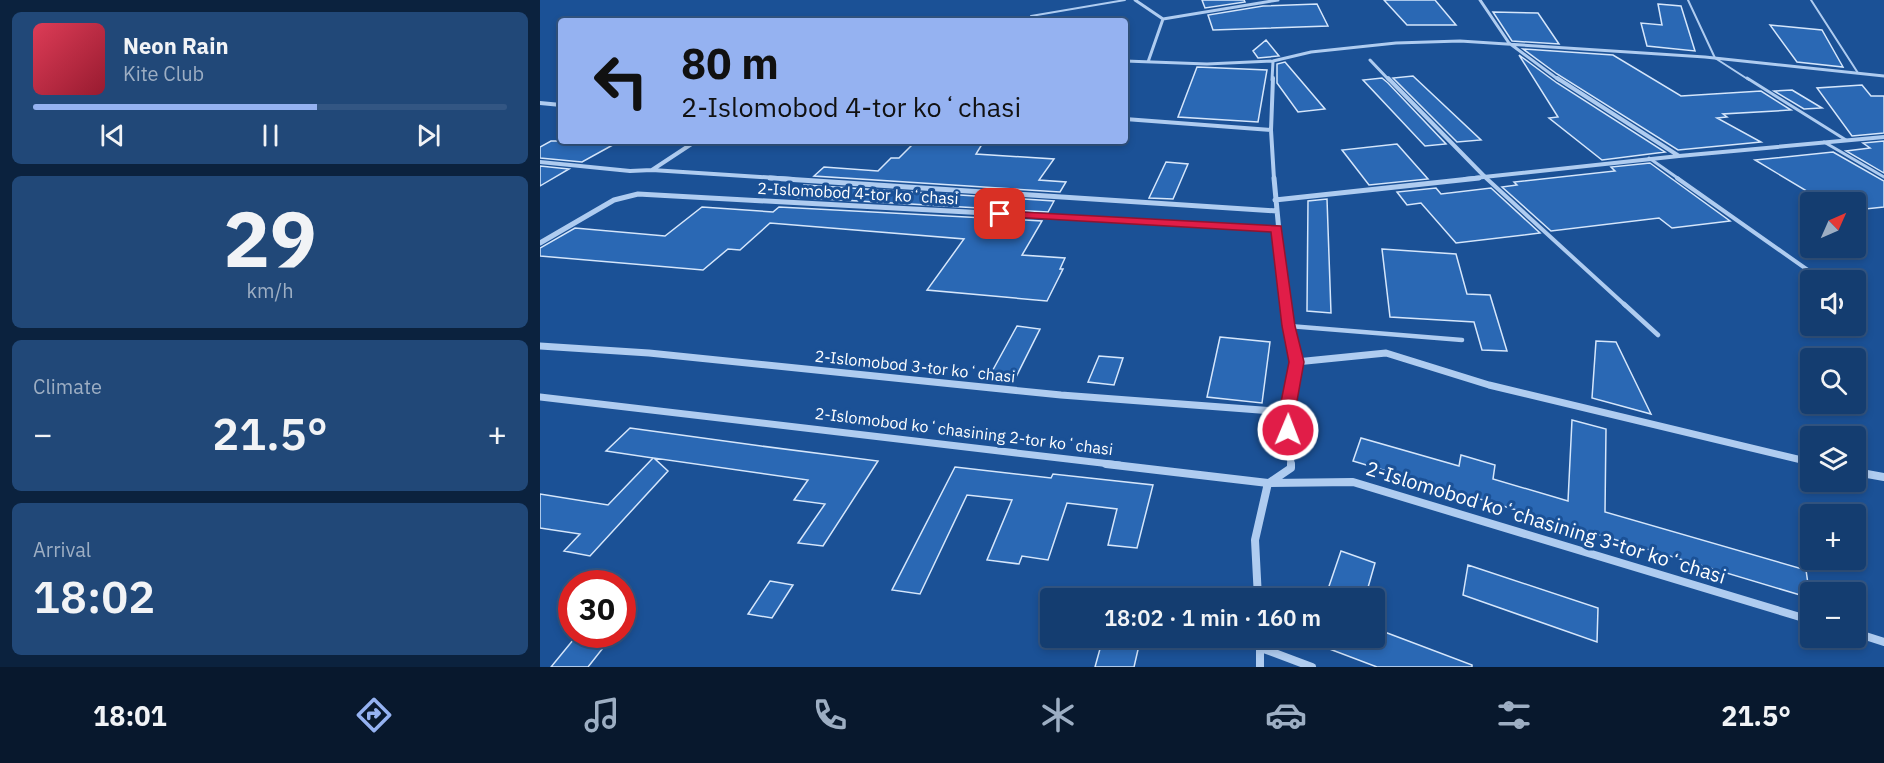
<!DOCTYPE html>
<html lang="en">
<head>
<meta charset="utf-8">
<style>
  body { margin:0; font-family:"IBM Plex Sans",sans-serif; background:#214878; color:#f1f3f6; height:100vh; display:flex; flex-direction:column; font-size:22px; white-space:nowrap }
  * { box-sizing:border-box; margin:0 }
  p { font-size:20px; color:#9daec3 }
  .icon { flex:none; width:33px; height:33px; fill:none; stroke:currentColor; stroke-width:2; stroke-linecap:round; stroke-linejoin:round }
  .map { position:relative; flex:1; overflow:hidden }
  .side { display:flex; flex-direction:column; gap:12px; padding:12px; background:#0b223e; width:540px }
  .side>* { flex:none }
  .hud { position:absolute; left:18px; top:18px; width:570px; height:126px; border-radius:6px; box-shadow:0 3px 9px #0003,0 0 0 2px #335683; background:#95b2f1; color:#111; overflow:hidden }
  .needle { width:39px; rotate:45deg }
  .fabs { position:absolute; left:1260px; top:192px; display:grid; gap:12px }
  .fabs a { display:grid; place-items:center; width:66px; height:66px; border-radius:6px; background:#143d70; box-shadow:0 3px 9px #0003,0 0 0 2px #335683; font-size:30px }
  .speed { position:absolute; left:18px; top:570px; display:flex; gap:12px; font-size:30px; font-weight:700; text-align:center }
  .speed>* { display:grid; place-content:center; width:78px; height:78px; border-radius:50%; background:#143d70; box-shadow:0 3px 9px #0003,0 0 0 2px #335683; line-height:1 }
  .speed .limit { border:9px solid #d22; background:#fff; color:#111 }
  .pin { position:absolute; display:grid; place-items:center; width:51px; height:51px; color:#fff; margin:-26px; border-radius:12px; box-shadow:0 3px 9px #0006 }
  .me { position:absolute; width:66px; margin:-33px; rotate:1deg; stroke-linejoin:round; filter:drop-shadow(0 0 4px #0008) }
  .turn { display:flex; align-items:center; gap:21px; height:126px; padding:0 24px; font-size:27px }
  .turn .icon { width:78px; height:78px; stroke-width:2.5 }
  .turn b { display:block; font-size:42px; line-height:51px }
  .big { font-size:45px; font-weight:600; line-height:1.1 }
  .side .card { flex:1; display:flex; flex-direction:column; justify-content:center; gap:9px; min-width:0; padding:0 21px; border-radius:9px; background:#214878 }
  .side .dial { align-items:center; gap:0 }
  .dial b { font-size:78px; line-height:1 }
  .song { display:flex; align-items:center; gap:18px }
  .cover { width:72px; height:72px; border-radius:9px; background:linear-gradient(135deg,hsl(350 70% 55%),hsl(350 70% 35%)) }
  .played { height:6px; border-radius:3px; background:linear-gradient(90deg,#95b2f1 60%,#335683 60%) }
  .keys { display:flex; justify-content:space-around; direction:ltr }
  .heat { display:flex; justify-content:space-between; align-items:center; font-size:33px; direction:ltr }
  .trip { position:absolute; left:500px; top:588px; width:345px; height:60px; border-radius:6px; background:#143d70; box-shadow:0 3px 9px #0003,0 0 0 2px #335683; font-weight:600; line-height:60px; text-align:center }
  .menu { display:flex; height:96px; justify-content:space-around; align-items:center; background:#08182d; color:#9daec3 }
  .menu .icon { width:42px; height:42px }
  .menu .active { color:#95b2f1 }
  .menu b { font-size:27px; color:#f1f3f6 }
  main { display:flex; flex:1; min-height:0 }
  .map>svg:first-child { display:block }
  .building { fill:#2a68b4; stroke:#d5e6fb; stroke-width:1.5 }
  .lines { fill:none; stroke-linecap:round; stroke-linejoin:round }
  .lane-far3 { stroke:#afccf0; stroke-width:2 }
  .lane-far2 { stroke:#afccf0; stroke-width:3 }
  .lane-far1 { stroke:#afccf0; stroke-width:4 }
  .lane { stroke:#afccf0; stroke-width:4.5 }
  .street-far4 { stroke:#afccf0; stroke-width:3 }
  .street-far3 { stroke:#afccf0; stroke-width:4 }
  .street-far2 { stroke:#afccf0; stroke-width:5 }
  .street-far1 { stroke:#afccf0; stroke-width:7 }
  .street { stroke:#afccf0; stroke-width:8 }
  .route { fill:#e11d48; stroke:#92132f; stroke-width:1.5 }
  .labels { text-anchor:middle; dominant-baseline:central; stroke-width:6; stroke-linejoin:round; paint-order:stroke }
  .street-label { font-size:16px; fill:#fff; stroke:#1b5196 }
  .near-street-label { font-size:20px; fill:#fff; stroke:#1b5196 }
</style>
</head>
<body>
<main>
<section class="side">
<div class="card">
<div class="song"><i class="cover"></i><div><b>Neon Rain</b><p>Kite Club</p></div></div>
<div class="played"></div>
<div class="keys"><svg class="icon" aria-label="previous" viewBox="0 0 24 24"><path d="M18 5L8 12l10 7zM5 5v14"/></svg><svg class="icon" aria-label="pause" viewBox="0 0 24 24"><path d="M8 5v14M16 5v14"/></svg><svg class="icon" aria-label="next" viewBox="0 0 24 24"><path d="M6 5l10 7-10 7zM19 5v14"/></svg></div>
</div>
<div class="card dial"><b>29</b><p>km/h</p></div>
<div class="card"><p>Climate</p>
<div class="heat"><a>−</a><b class="big">21.5°</b><a>+</a></div>
</div>
<div class="card"><p>Arrival</p><b class="big">18:02</b></div>
</section>
<div class="map">
<svg width="1344" height="667" viewBox="0 0 1344 667">
  <rect width="100%" height="100%" fill="#1b5196"/>
  <path class="building" d="M662 0H704L705 2 665 8Z
    M844 0H895L916 25H867Z
    M777 4 788 26 673 30 668 15 723 6Z
    M1118 4 1141 6 1155 51 1107 46 1101 23 1122 25Z
    M953 12 998 13 1019 44 972 41Z
    M1230 25 1282 30 1303 67 1257 62Z
    M726 40 739 56 718 58 713 51Z
    M983 49 1073 55 1141 96 1221 91 1251 110 1183 114 1187 117 1177 118 1221 142 1138 150 1017 74Z
    M979 55 1017 83 1125 152 1062 160 1009 118 1018 117Z
    M745 62 785 109 758 112 737 83V64Z
    M657 67 727 70 718 122 638 117Z
    M873 76 941 140 917 142 853 78Z
    M842 78 848 83 906 144 885 146 823 80Z
    M1322 85 1331 96H1344V133L1312 136 1277 88Z
    M1252 90 1282 108 1264 109 1234 91Z
    M11 141H80L42 162 0 158V147Z
    M376 141H444L436 154 514 159 499 180 526 182 520 192 274 176 284 167 338 171 351 158H359Z
    M1344 141V173L1306 151 1330 148 1323 143Z
    M857 144 888 179 829 185 802 150Z
    M1293 152 1344 181V207L1316 210V202H1285L1215 160Z
    M626 162 648 164 633 199 609 198Z
    M1110 163 1190 221 1132 228 1119 218 1011 231 962 187 977 185 974 182 1075 171 1071 167Z
    M0 166 29 169 0 186Z
    M264 185 514 201 508 212 250 197Z
    M896 188 901 194 951 188 1000 233 916 243 881 203 867 205 857 192Z
    M787 199 791 313 767 311 768 201Z
    M162 207 233 212 239 207 502 221 482 255 525 258 520 269H523L507 301 387 290 424 239 230 223 200 250 188 249 163 270 0 256V248L35 228 125 236Z
    M842 249 916 254 927 294 950 295 967 351 942 350 934 322 850 317Z
    M477 326 500 329 475 379 449 377Z
    M680 337 730 342 722 403 667 397Z
    M1056 341 1076 342 1111 414 1052 398Z
    M559 356 583 358 574 385 548 382Z
    M1032 420 1066 429 1065 512 1266 570 1270 598 813 461 821 438 919 466 921 455 955 465 953 479 1028 501Z
    M90 428 221 446 338 461 283 546 258 543 285 504 254 500 268 480 114 458 128 471 50 556 24 551 40 534 0 528V494L68 505 113 458 66 451Z
    M415 467 511 478 513 474 613 485 597 548 568 545 577 509 527 503 508 560 482 556 479 564 447 560 472 500 427 495 380 594 352 590Z
    M801 551 835 563 825 598H785Z
    M928 565 1058 608 1057 642 923 595Z
    M230 581 253 585 232 618 208 614Z
    M834 628 932 665V667H837L771 642 772 638H834Z
    M38 634H74L48 667H11Z
    M563 638 600 641 594 667H555Z"/>
  <g class="lines">
    <path class="lane-far3" d="M1148 0 1175 58 1209 80
      M1271 0 1318 73
      M491 16 585 0
      M382 18 386 21"/>
    <path class="lane-far2" d="M1207 78 1306 140
      M1284 142 1344 177
      M1109 158 1139 179
      M945 177 947 179"/>
    <path class="lane-far1" d="M946 178 1086 306
      M1137 178 1282 280"/>
    <path class="lane" d="M1084 304 1118 335
      M749 326 922 340"/>
    <path class="street-far4" d="M595 0 623 19 608 62
      M940 0 969 43 1019 80
      M623 19 738 0
      M830 60 849 80
      M585 61 667 64 733 61 771 52 856 43 920 41 1165 57 1344 76
      M732 80 733 61"/>
    <path class="street-far3" d="M733 78 731 130 734 179
      M848 78 945 177
      M1017 78 1139 156 1344 137
      M0 103 21 105
      M585 119 731 130
      M156 141 112 170 253 179
      M0 162 90 171 112 170
      M925 179 1139 156"/>
    <path class="street-far2" d="M230 178 737 211
      M734 178 746 306
      M735 200 939 178
      M0 243 74 200 98 194 737 229"/>
    <path class="street-far1" d="M746 304 756 362 747 412 751 465
      M0 346 109 353 521 395 747 412
      M756 362 846 353 949 385 1270 462
      M0 397 579 465"/>
    <path class="street" d="M566 464 728 483 813 482 1270 620
      M1316 472 1344 477
      M729 483 751 468V464
      M718 598 715 540 728 483
      M1316 633 1344 642
      M720 638V667
      M721 648 772 667"/>
  </g>
  <path class="route" d="M460 211 741 226 755 326 764 362 755 412 756 430 754 434H743L739 412 749 362 742 326 731 232 456 216 455 214Z"/>
  <g class="labels">
    <g class="street-label">
      <text transform="translate(318 193) rotate(3)">2-Islomobod 4-tor koʻchasi</text>
      <text transform="translate(375 366) rotate(6)">2-Islomobod 3-tor koʻchasi</text>
      <text transform="translate(424 431) rotate(7)">2-Islomobod koʻchasining 2-tor koʻchasi</text>
    </g>
    <g class="near-street-label">
      <text transform="translate(1006 522) rotate(17)">2-Islomobod koʻchasining 3-tor koʻchasi</text>
    </g>
  </g>
</svg>
<div class="fabs">
<a><svg class="needle" viewBox="-14 -14 28 28"><path d="M0-13l5 13h-10z" fill="#e53935"/><path d="M0 13l5-13h-10z" fill="#9daec3"/></svg></a>
<a><svg class="icon" aria-label="sound" viewBox="0 0 24 24"><path d="M4 9h4l5-4v14l-5-4H4zM17 9q2 3 0 6"/></svg></a>
<a><svg class="icon" aria-label="search" viewBox="0 0 24 24"><circle cx="10" cy="10" r="6"/><path d="M15 15l6 6"/></svg></a>
<a><svg class="icon" aria-label="layers" viewBox="0 0 24 24"><path d="M12 4l9 5-9 5-9-5zM3 14l9 5 9-5"/></svg></a>
<a>+</a>
<a>−</a>
</div>
<div class="speed"><div class="limit">30</div></div>
<div class="pin" style="left:460px;top:214px;background:#d93025"><svg class="icon" aria-label="arrive" viewBox="0 0 24 24"><path d="M6 21V4h12l-3 4 3 4H6"/></svg></div>
<svg class="me" style="left:748px;top:430px" viewBox="-20 -20 40 40"><circle r="17" fill="#e11d48" stroke="#fff" stroke-width="3"/><path d="M0-11L8 9 0 5-8 9z" fill="#fff"/></svg>
<div class="trip">18:02 · 1 min · 160 m</div>
<div class="hud">
<div class="turn"><svg class="icon" aria-label="left" viewBox="0 0 24 24"><path d="M17 20v-9H6M10 6l-5 5 5 5"/></svg><div><b>80 m</b>2-Islomobod 4-tor koʻchasi</div></div>
</div>
</div>
</main>
<nav class="menu">
<b>18:01</b>
<svg class="icon active" aria-label="directions" viewBox="0 0 24 24"><path d="M12 3l9 9-9 9-9-9zM9 14v-3h6M13 9l2 2-2 2"/></svg>
<svg class="icon" aria-label="music" viewBox="0 0 24 24"><path d="M9 18V5l10-2v13"/><circle cx="6" cy="18" r="3"/><circle cx="16" cy="16" r="3"/></svg>
<svg class="icon" aria-label="phone" viewBox="0 0 24 24"><path d="M5 4h4l2 5-3 2q2 4 5 5l2-3 5 2v4C11 20 4 13 5 4z"/></svg>
<svg class="icon" aria-label="climate" viewBox="0 0 24 24"><path d="M12 3v18M4 7l16 10M4 17L20 7"/></svg>
<svg class="icon" aria-label="car" viewBox="0 0 24 24"><path d="M5 17H2v-5l4-1 3-4h7l3 4 3 1v5h-3M9 17h6M6 11h13"/><circle cx="7" cy="17" r="2"/><circle cx="17" cy="17" r="2"/></svg>
<svg class="icon" aria-label="filters" viewBox="0 0 24 24"><path d="M4 7h16M4 17h16"/><circle cx="9" cy="7" r="2"/><circle cx="15" cy="17" r="2"/></svg>
<b>21.5°</b>
</nav>
</body>
</html>
